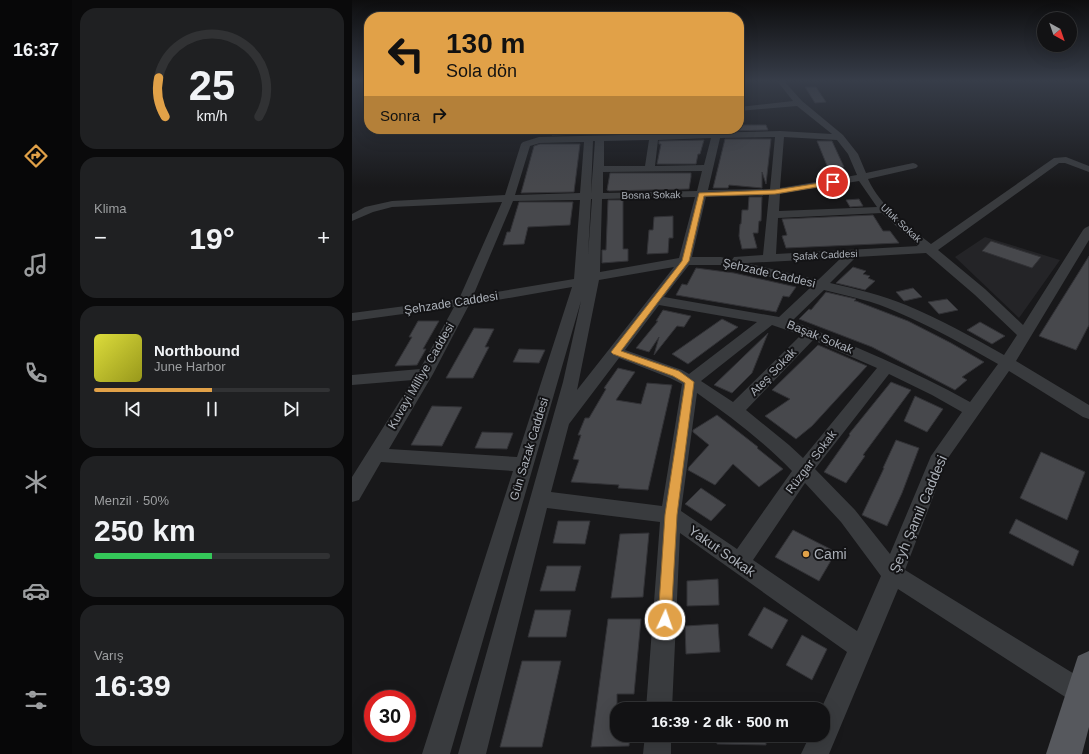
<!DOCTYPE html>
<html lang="tr">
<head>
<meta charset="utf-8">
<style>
  body { margin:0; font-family:Arial,sans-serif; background:#1f2022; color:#f1f3f6; height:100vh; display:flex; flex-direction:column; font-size:15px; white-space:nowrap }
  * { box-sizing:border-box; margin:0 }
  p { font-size:13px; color:#9c9ea0 }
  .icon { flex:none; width:22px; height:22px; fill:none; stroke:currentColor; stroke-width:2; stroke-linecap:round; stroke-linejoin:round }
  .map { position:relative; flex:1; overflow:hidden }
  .details { display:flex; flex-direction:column; gap:8px; padding:8px; background:#0a0a0b; width:280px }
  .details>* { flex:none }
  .hud { position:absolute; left:12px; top:12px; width:380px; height:122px; border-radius:16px; box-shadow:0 4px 16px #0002,0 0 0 1px #313234; background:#e1a148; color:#111; overflow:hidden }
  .needle { width:26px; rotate:140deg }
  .controls { position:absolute; left:685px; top:12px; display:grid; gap:8px }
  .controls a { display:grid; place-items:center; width:40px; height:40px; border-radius:50%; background:#121214; box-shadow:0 4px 16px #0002,0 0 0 1px #313234; font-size:20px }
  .speed { position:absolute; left:12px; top:690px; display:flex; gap:8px; font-size:20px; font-weight:700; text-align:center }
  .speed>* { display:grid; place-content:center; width:52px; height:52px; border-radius:50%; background:#121214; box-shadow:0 4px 16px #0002,0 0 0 1px #313234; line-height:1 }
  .speed .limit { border:6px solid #d22; background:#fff; color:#111 }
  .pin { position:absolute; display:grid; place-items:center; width:34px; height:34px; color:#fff; margin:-17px; border:2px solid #fff; border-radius:50%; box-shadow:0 1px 4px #0007 }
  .me { position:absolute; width:44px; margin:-22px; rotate:3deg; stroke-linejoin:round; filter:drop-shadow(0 0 3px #0008) }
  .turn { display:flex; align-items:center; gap:14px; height:84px; padding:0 16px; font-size:18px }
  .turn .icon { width:52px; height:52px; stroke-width:2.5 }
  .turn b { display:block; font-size:28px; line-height:34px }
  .then { display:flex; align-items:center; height:38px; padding:0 16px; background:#0003; gap:8px; font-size:15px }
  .big { font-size:30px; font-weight:700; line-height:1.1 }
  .details .card { flex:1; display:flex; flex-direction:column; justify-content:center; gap:6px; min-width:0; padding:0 14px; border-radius:16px; background:#1f2022 }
  .details .dial { align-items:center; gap:0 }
  .dial svg { height:104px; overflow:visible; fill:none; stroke:#313234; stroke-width:7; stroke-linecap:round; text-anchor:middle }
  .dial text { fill:#f1f3f6; stroke:none }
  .song { display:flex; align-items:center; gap:12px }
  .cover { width:48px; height:48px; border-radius:6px; background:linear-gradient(135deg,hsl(60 70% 55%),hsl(60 70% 35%)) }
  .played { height:4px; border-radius:2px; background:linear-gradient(90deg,#e1a148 50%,#313234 50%) }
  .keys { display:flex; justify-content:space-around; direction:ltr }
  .heat { display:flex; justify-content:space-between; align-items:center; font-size:22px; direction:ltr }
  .charge { height:6px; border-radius:3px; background:linear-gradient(90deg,#34c759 50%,#313234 0) }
  .trip { position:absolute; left:258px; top:702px; width:220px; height:40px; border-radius:16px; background:#121214; box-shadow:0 4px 16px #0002,0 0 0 1px #313234; font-weight:700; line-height:40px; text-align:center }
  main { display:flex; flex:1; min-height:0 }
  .menu { display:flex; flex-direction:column; width:72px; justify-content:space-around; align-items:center; background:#070708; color:#9c9ea0 }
  .menu .icon { width:28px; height:28px }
  .menu .current { color:#e1a148 }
  .menu b { font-size:18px; color:#f1f3f6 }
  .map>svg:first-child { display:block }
  .built { fill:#242427 }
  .building { fill:#47484c; stroke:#323236 }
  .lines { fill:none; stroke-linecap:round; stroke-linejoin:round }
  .minor { fill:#393b3e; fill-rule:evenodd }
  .major { fill:#56585d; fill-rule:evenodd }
  .route { fill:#e1a148; stroke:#92692f }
  .poi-dot { fill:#e1a148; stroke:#131315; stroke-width:1.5 }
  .labels { text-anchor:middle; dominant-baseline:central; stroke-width:4; stroke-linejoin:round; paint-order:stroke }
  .far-street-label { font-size:10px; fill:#abb0b8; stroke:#131315 }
  .street-label { font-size:12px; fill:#abb0b8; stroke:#131315 }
  .near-street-label { font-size:14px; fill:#abb0b8; stroke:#131315 }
  .near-poi-label { font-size:14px; fill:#abb0b8; stroke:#131315; text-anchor:start }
</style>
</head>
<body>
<main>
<nav class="menu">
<b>16:37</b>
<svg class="icon current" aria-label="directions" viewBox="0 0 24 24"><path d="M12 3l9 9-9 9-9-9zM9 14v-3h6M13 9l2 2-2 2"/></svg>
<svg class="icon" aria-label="music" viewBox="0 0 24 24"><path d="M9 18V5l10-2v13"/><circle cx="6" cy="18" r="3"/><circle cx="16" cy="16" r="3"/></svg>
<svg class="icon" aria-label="phone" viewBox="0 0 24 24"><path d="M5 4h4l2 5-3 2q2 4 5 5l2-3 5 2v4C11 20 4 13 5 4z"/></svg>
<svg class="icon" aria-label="climate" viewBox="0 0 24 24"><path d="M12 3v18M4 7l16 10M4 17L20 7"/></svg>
<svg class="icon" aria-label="car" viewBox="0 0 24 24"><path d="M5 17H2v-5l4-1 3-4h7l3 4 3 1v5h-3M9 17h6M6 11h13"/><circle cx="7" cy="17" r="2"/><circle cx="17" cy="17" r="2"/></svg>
<svg class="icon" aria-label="filters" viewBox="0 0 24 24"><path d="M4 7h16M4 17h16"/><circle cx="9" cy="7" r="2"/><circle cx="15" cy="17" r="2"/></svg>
</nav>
<section class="details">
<div class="card dial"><svg viewBox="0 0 100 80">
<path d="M14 69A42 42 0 1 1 86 69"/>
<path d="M14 69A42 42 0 0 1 9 39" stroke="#e1a148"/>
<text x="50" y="56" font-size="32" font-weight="700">25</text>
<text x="50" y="72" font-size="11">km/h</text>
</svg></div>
<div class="card"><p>Klima</p>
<div class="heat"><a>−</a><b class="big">19°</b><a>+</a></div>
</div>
<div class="card">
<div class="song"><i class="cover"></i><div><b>Northbound</b><p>June Harbor</p></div></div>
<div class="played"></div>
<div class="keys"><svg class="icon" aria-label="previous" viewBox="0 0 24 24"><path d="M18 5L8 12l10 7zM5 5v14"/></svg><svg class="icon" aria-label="pause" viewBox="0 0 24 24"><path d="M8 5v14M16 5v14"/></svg><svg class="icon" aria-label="next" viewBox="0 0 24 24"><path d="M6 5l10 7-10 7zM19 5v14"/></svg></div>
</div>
<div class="card"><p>Menzil · 50%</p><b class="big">250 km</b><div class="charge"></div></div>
<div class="card"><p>Varış</p><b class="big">16:39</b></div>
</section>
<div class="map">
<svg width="737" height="754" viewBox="0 0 737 754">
  <rect width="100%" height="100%" fill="#18181a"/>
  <path class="built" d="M633 237 708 260 667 318 603 257Z"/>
  <path class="building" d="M453 87H464L474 102 463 103Z
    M387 125H414L416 130 375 131V129H387Z
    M201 129H230V134L200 135Z
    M310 129H354L353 131 309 132Z
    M373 139H419L414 184 410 172V188L377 185 376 188H361Z
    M352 140 348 154H346L344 164H305L309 144H307V141Z
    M465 141H480L492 167 476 168Z
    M188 144H228L222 192 169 193 182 146Z
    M258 173H339V177L337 189 257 191 255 190Z
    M397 197H410L409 221H407L406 233H401L405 248 390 249 387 236 388 224H389L390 210H396Z
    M507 199 511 206 498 207 494 200Z
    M256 200H271V249H276V261L250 263V250H254Z
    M167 202H221L218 225 176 227 172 244 151 245 155 232H158Z
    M521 215 531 231H538L547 243 434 248 430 236 435 235 430 219Z
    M321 216V238H317L316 253 295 254 297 230H301L302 217Z
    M639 241 689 257 680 268 630 251Z
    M737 256V325L724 350 687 336Z
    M501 267 514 271 511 274 518 276 516 278 523 281 513 290 484 283Z
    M344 268 382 273 444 287 437 297 431 296 424 312 324 295 330 284 335 285Z
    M561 288 570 297 552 301 544 292Z
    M474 292 504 299 502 301H504L556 321 599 343 632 362 610 377 615 380 603 390 520 347 447 319 457 309 459 310Z
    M595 299 606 310 587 314 576 302Z
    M311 310 339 316 332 327 325 326 302 355 307 337 297 352 284 348 306 321H304Z
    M370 319 386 327 336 364 320 354Z
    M66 321H87L71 349H74L65 365 43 366 60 337H57Z
    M628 322 653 336 640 344 615 330Z
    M122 328 142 329 133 347H137L121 378H94Z
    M416 333 400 373 380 393 362 385Z
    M466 345 515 366 460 426 444 439 413 416 438 399 420 390Z
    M167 349 193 350 187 363 161 362Z
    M266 368 283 372 264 400 289 404 295 383 320 385 296 490 266 488 267 485 219 482 227 460 221 459 229 435H226L233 418H237L254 389 252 388Z
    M539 382 559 390 511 455 513 456 494 483 472 472 498 435 497 434Z
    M563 396 591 409 575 432 552 421Z
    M80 406 110 407 90 446 59 445Z
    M365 415 406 447 405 448 431 469 407 487 381 464 363 485 336 470 337 467 357 445 341 432V430Z
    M130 432 161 433 155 449 123 448Z
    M544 440 567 448 550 493 535 526 510 515 532 468H531Z
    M689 452 733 472 715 520 668 498Z
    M349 488 374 505 359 521 333 504Z
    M664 519 727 551 721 566 657 533Z
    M206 521H238L233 544 201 543Z
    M441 530 484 552 467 581 423 557Z
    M297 533 291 597 259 598 268 534Z
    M195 566H229L223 591H188Z
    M366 579 367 605 335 606V581Z
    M412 607 436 620 420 649 396 635Z
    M183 610H219L214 637H176Z
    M256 619H289L282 694H265V735H278L277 746 239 747Z
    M366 624 368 652 334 654 333 626Z
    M450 635 475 649 460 680 434 665Z
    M170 661H209L190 747H148Z
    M365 735H414V745L365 744Z"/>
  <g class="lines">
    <path class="minor" d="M425 81H432L450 101 491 135 506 154 514 173 561 163 564 164 566 166 564 168 516 179C528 206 556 226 579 244L702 158 714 157 737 166V172L713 163H707L586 250 633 289 671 325 731 230 733 228 737 226V240L664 361 737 405V419L731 417 657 371 596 458 553 570 737 683V703L730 706 721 702 546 589 477 754H449L458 735H471V709H469L495 652 328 533 320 709H294L308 522 195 508 134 754H106L211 382 229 301 98 754H70L161 471 29 462 7 500 0 502V477L61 380 0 385V375L68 369 102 307 0 321V313L107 299 150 202 40 207 21 212 0 221V214L13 207 40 201 153 195 169 144 171 142 187 137 428 131 480 134 445 106 387 111V107L441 101ZM423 137 418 189 356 190 368 138ZM432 137 485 140 496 154 505 175 428 188ZM359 138 352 165 303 166 306 140ZM297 140 293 166H252V141ZM241 141H243L239 193ZM232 142 228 193 163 195 178 146 188 143ZM350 171 345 191 251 193V172ZM507 181 525 207 427 211 428 194ZM417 195 411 255 382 257 380 260 369 257H340L354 197ZM343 197 327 258 248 272 250 199ZM239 199H240L236 255ZM228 200 222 279 121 296 161 201ZM530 213 566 246 424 254 426 218ZM574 253 623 295 665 335 652 355C620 337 588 319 554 305 530 295 504 289 478 283L504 257ZM489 258 466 280 394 263ZM337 265H369L459 287 427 317 312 297ZM322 267 225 390 247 280ZM220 287 165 457 37 449 81 374 117 305ZM472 290C496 296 522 301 545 312 580 327 613 345 646 364L618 402C561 370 500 345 440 321ZM307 305 405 322 337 374 330 370 273 350ZM420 325 449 335 381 402 349 381ZM461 340 525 368 451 458 437 445 394 410ZM267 358 318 378 330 384 310 506 199 492 217 424ZM537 374 580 395 610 412 579 456 538 554 503 510 463 469ZM345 393C379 417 411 441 440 471L385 549 329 511ZM453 483 489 522 529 576 505 631 401 560Z
      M293 735H319V754H291Z"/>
    <path class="major" d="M737 651V727L730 754H694L726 656Z"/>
  </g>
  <linearGradient id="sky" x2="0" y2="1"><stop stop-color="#0d0d0e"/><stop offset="0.43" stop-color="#373d49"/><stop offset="1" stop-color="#373d49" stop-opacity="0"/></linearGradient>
  <rect width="737" height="187" fill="url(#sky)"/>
  <path class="route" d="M481 181 484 182 483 184 423 194 352 196 337 261 269 351 327 371 342 382 325 515 319 620 317 624 313 626 308 624 306 620 313 515 333 383 321 376 261 354 259 352 330 261 347 193 423 190Z"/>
  <circle class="poi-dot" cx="454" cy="554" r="4"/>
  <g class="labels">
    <g class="far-street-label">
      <text transform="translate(299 195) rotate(-1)">Bosna Sokak</text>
      <text transform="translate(549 223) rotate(43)">Ufuk Sokak</text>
      <text transform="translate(473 255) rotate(-3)">Şafak Caddesi</text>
    </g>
    <g class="street-label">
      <text transform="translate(417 273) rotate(13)">Şehzade Caddesi</text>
      <text transform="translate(99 303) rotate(-9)">Şehzade Caddesi</text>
      <text transform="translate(468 337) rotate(22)">Başak Sokak</text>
      <text transform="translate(421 372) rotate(-46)">Ateş Sokak</text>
      <text transform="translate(69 376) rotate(-60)">Kuvayi Milliye Caddesi</text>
      <text transform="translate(177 449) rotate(-73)">Gün Sazak Caddesi</text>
      <text transform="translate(459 462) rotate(-53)">Rüzgar Sokak</text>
    </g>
    <g class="near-street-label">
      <text transform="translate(566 514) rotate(-67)">Şeyh Şamil Caddesi</text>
      <text transform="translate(370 551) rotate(35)">Yakut Sokak</text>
    </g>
    <g class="near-poi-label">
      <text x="462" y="554">Cami</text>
    </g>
  </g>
</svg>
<div class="controls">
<a><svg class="needle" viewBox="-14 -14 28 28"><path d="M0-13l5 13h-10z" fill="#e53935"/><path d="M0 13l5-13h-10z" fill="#9c9ea0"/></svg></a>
</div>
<div class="speed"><div class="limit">30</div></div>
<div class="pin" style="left:481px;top:182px;background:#d93025"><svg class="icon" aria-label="arrive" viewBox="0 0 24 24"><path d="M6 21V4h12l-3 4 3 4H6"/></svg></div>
<svg class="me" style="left:313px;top:620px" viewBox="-20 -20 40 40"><circle r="17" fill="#e1a148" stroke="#fff" stroke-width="3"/><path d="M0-11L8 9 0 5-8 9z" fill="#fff"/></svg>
<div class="trip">16:39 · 2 dk · 500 m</div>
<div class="hud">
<div class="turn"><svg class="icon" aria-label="left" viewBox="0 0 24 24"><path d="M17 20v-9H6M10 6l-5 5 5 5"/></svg><div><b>130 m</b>Sola dön</div></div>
<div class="then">Sonra<svg class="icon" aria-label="right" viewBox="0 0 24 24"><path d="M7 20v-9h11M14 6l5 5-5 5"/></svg></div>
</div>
</div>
</main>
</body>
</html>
